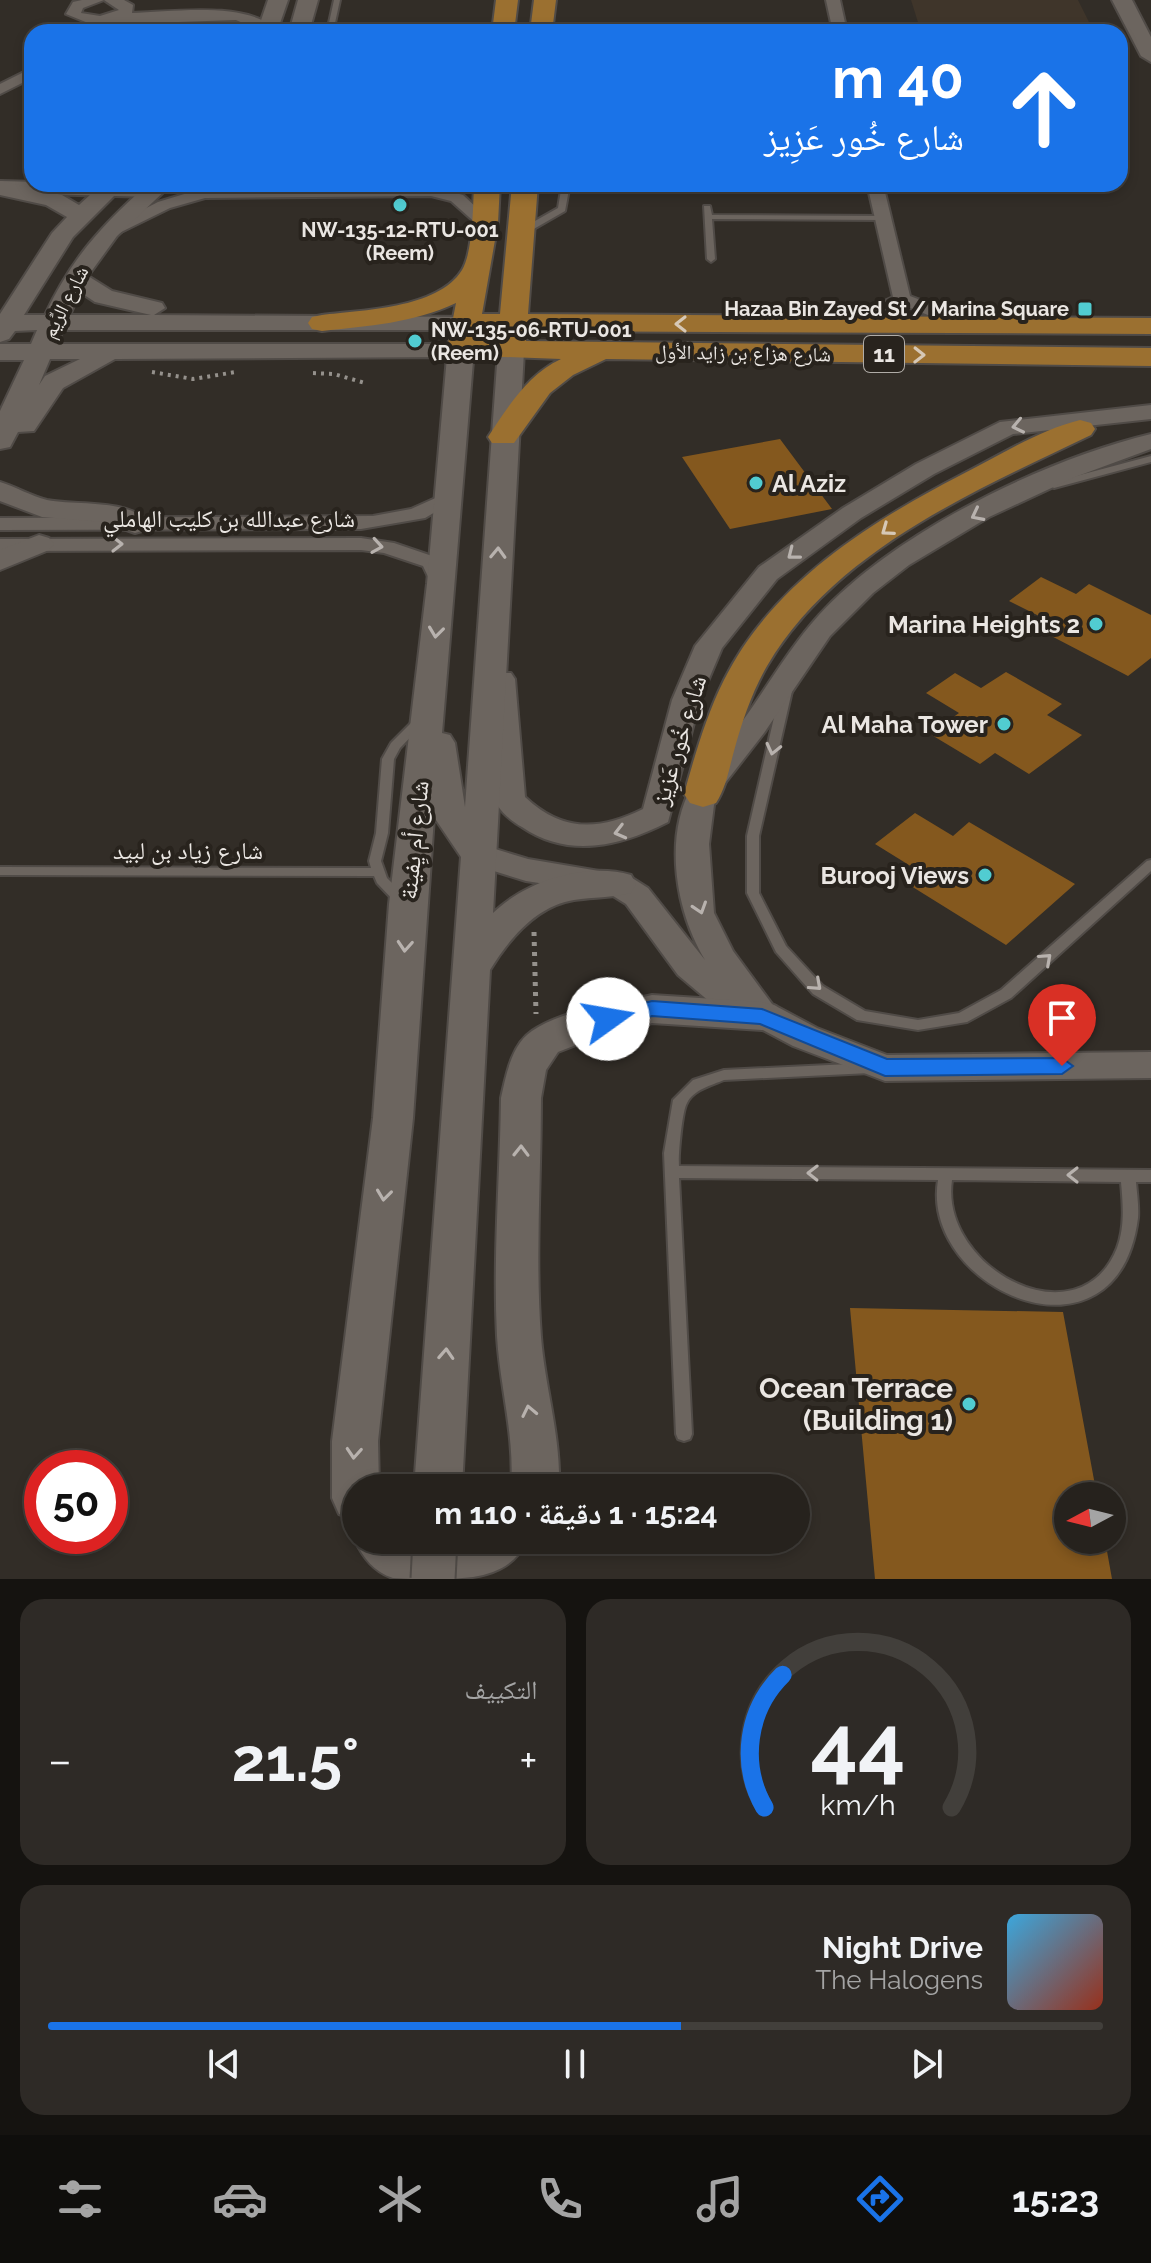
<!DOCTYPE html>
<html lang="ar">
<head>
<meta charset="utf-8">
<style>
  body { margin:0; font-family:Raleway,"Noto Naskh Arabic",sans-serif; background:#2e2a26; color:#f1f3f6; direction:rtl; height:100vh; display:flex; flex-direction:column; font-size:30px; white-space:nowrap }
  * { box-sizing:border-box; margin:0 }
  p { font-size:26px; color:#a4a4a4 }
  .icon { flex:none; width:44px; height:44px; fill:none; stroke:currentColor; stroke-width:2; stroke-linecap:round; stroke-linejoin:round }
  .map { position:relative; height:1579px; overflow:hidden; direction:ltr }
  .panel { display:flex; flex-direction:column; gap:20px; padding:20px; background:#151310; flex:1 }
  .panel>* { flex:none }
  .top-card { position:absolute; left:24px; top:24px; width:1104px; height:168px; border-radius:24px; box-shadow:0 4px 12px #0003,0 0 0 2px #423f3b; direction:rtl; background:#1a73e8; color:#fff; overflow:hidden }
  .needle { width:52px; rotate:263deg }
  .buttons { position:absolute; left:1054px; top:1482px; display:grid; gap:16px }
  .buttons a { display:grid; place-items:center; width:72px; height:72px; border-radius:50%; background:#26221d; box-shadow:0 4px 12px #0003,0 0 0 2px #423f3b; font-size:40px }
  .speed { position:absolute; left:24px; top:1450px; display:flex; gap:16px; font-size:40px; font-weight:700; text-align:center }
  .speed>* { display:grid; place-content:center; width:104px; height:104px; border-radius:50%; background:#26221d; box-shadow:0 4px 12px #0003,0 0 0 2px #423f3b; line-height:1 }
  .speed .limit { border:12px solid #d22; background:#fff; color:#111 }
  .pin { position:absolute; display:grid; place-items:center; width:68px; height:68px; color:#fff; margin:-82px -34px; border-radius:50% 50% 50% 0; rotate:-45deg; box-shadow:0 0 8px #0007 }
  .pin .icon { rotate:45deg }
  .me { position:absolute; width:88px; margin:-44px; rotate:77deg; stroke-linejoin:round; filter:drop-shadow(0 0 6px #0008) }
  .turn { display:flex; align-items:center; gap:28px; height:168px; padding:0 32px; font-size:36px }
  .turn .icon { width:104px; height:104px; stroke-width:2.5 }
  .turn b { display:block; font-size:56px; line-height:68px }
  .big { font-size:60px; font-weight:700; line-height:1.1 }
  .panel .tile { flex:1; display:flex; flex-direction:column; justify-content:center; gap:12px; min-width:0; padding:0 28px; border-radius:24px; background:#2e2a26 }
  .panel .dial { align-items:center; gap:0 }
  .dial svg { height:208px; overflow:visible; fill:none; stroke:#423f3b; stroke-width:7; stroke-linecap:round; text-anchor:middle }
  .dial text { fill:#f1f3f6; stroke:none }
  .song { display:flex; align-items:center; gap:24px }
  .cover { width:96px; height:96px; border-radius:12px; background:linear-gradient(135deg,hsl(200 70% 55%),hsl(10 70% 35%)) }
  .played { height:8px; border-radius:4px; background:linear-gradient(90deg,#1a73e8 60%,#423f3b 60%) }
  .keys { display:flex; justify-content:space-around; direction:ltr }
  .heat { display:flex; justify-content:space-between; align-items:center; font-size:44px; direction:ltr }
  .panel .tiles { flex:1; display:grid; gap:20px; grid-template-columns:1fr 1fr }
  .tile:last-child { grid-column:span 2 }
  .trip { position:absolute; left:342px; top:1474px; width:468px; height:80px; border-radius:40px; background:#26221d; box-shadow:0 4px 12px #0003,0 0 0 2px #423f3b; font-weight:700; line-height:80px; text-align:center; direction:rtl }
  .dock { display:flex; height:128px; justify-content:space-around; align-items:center; background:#0f0e0c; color:#a4a4a4 }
  .dock .icon { width:56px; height:56px }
  .dock .current { color:#1a73e8 }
  .dock b { font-size:36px; color:#f1f3f6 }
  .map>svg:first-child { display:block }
  .built { fill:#3f352a }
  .building { fill:#84581e }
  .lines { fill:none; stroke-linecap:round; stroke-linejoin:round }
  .service-casing { stroke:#504b47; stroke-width:4 }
  .minor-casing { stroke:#504b47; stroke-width:4 }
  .tertiary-casing { stroke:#504b47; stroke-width:4 }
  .secondary-casing { stroke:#504b47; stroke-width:4 }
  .primary-casing { stroke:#504b47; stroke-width:4 }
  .path-far1 { stroke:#95918c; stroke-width:4; stroke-dasharray:3 5; stroke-linecap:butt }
  .path { stroke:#95918c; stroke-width:5; stroke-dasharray:4 6; stroke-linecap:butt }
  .service { fill:#6c655f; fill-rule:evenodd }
  .minor { fill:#6c655f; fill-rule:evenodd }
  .tertiary { fill:#6c655f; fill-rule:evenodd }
  .secondary { fill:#6c655f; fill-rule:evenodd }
  .primary { fill:#9b7030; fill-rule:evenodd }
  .secondary-bridge-casing { stroke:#504b47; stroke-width:47; stroke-linecap:butt }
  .secondary-bridge { stroke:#6c655f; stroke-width:43 }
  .oneway { stroke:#d6c8b6 }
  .oneway2 { stroke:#b8b2ae }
  .route { fill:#1a73e8; stroke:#114b97; stroke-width:2 }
  .poi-dot { fill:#51ccd1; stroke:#28231d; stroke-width:3 }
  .labels { text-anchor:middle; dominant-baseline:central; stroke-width:8; stroke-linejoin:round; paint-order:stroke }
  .far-poi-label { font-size:20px; font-weight:bold; fill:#eae6e2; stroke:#28231d }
  .far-street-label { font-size:20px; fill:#eae6e2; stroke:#28231d }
  .shield { fill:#28231d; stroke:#b0aca7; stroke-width:2 }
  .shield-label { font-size:22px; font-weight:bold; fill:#eae6e2 }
  .poi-label { font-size:24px; font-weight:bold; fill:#eae6e2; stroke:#28231d; text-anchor:end }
  .street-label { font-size:24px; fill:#eae6e2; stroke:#28231d }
  .near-poi-label { font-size:28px; font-weight:bold; fill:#eae6e2; stroke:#28231d; text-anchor:end }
</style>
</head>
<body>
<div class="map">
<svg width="1151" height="1579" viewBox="0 0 1151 1579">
  <rect width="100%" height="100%" fill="#322d27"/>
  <path class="built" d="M911 0H1078L1094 32H921Z"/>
  <path class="building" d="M780 439 832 509 730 529 682 457Z
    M1041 577 1076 594 1089 584 1151 615V658L1128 676 1036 628 1047 620 1009 601Z
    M1006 672 1062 704 1047 715 1082 735 1029 774 995 753 980 764 930 734 959 713 926 693 955 673 981 688Z
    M915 813 953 836 969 822 1075 884 1006 945 903 881 917 870 875 844Z
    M850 1308 1063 1312 1097 1496H1068V1540H1105L1112 1579H875Z"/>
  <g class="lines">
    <g class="service-casing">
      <path id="service" d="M334 0H340L333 32H327Z
        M562 184H570L565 211 525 234H519V230L558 208Z
        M704 206H710L712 215 883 216 887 218 883 220 712 219 715 259 711 262 707 259Z
        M1151 456V462L1054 488 1049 485 1050 483Z
        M786 687 792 691 759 836V893L786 946 823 986 865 1011 918 1020 959 1013 1001 990 1147 861 1151 860V871L1011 998 967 1022 918 1030 857 1020 813 994 776 952 747 893V836L780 691Z
        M420 717 426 721 400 748 394 759 388 833 381 861 387 878 406 897 407 900 406 903H396L377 883 374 876 0 875V867L371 868 369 861 376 833 382 759 391 743 416 718Z
        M870 1063 875 1064 877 1068 875 1072 870 1073 724 1080C712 1085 693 1090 687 1103 682 1111 678 1156 679 1166L1151 1170V1182H1136C1137 1194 1139 1207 1138 1218 1118 1376 920 1291 938 1180L679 1178 692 1434 690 1439 684 1441 678 1439 676 1434 664 1153 673 1100 693 1080 724 1070ZM952 1180 1121 1182C1123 1204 1125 1227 1117 1248 1079 1343 939 1268 952 1180Z"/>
    </g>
    <g class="minor-casing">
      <path id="minor" d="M82 0H124L133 5 132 13C171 12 246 1 275 29L263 32 236 20 93 25 66 14 73 2ZM104 0 119 10 100 16 81 13 83 8Z
        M826 0H840L847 32H833Z
        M32 68V78L0 94V84Z
        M867 184H883L910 296 975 321V329H963L903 305 855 329H843V321L893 297Z
        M431 186 463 195 493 223 485 228 479 226 451 201 431 196 205 198 170 208 115 235 109 236 101 231 158 202 204 188Z
        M449 492 459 498 425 518 361 529 0 530V518L373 516 411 509Z
        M361 538 394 543 438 558 453 584 442 590 434 589 423 566 384 553 361 550 0 551V539Z"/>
    </g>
    <g class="tertiary-casing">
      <path id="tertiary" d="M0 181 154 185 164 191 154 197 0 193Z
        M1151 405V419L1013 434 934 474 861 518 777 579 722 648 700 700 668 822C621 846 569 859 522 827 513 822 500 812 496 802 488 783 489 704 487 679L491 673H511L515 679 525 797C562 832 599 831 643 809L672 700 695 646 759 567 843 508 916 464 1000 422Z
        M1151 434V449L1075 477 989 517 909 565 873 593 830 636 764 733 722 787 714 805 709 844 714 913 733 951 772 1004 817 1028 887 1055 1151 1052V1078L885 1081 793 1046 710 1002 678 975 626 904 610 894 526 881 468 863 463 855 468 847 479 844 528 859 629 876 648 888 705 960C676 912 663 838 692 786 707 761 728 742 744 719 769 684 790 647 819 615 894 533 1043 460 1151 434Z"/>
    </g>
    <g class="secondary-casing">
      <path id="secondary" d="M268 0H288L277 32H257Z
        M298 0H318L309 32H289Z
        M1112 0H1132L1151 37V62L1141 56Z
        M0 181 62 195 79 205 102 184H126L73 237 24 315H45C71 259 102 225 148 184H172L117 236 88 276 112 291 162 303 165 308 154 315 476 317 480 322 476 327 467 330H63L57 344H470L474 349 442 733 450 735 455 743 465 807 498 351 511 343 524 351 493 913C526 881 586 862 631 875L636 884 631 893C612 898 593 897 574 900 536 906 509 939 490 970L462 1488H414L461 857 434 817 413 1118 378 1441 379 1488H356V1520L339 1514 332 1498V1441L373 1118 389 904 427 584 447 357 115 359 63 388 34 431 18 432 10 447 0 449V411L24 360H0V344H31L37 330 15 331 9 339 0 342V314L52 233 67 217 46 205 0 195ZM80 292 95 302 151 315H70ZM50 359H80L45 376 39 385Z
        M0 482C16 487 31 496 47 500 75 506 132 498 149 524L145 530 135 533 104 522 42 517 0 501Z
        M39 535 49 538 54 544 49 550 0 570V550Z
        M652 995 762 1002 776 1006 781 1016 776 1026 762 1030 652 1023 594 1038 558 1052 546 1070 541 1098C541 1177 535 1257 541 1337 545 1388 561 1436 559 1488H511C515 1436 500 1388 497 1336 493 1257 500 1177 501 1098 506 1076 511 1045 532 1031 562 1010 617 1003 652 995Z
        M356 1538V1540H527C510 1579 468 1579 431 1579 419 1579 404 1579 393 1578 374 1572 363 1558 355 1540Z"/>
    </g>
    <g class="primary-casing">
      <path id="primary" d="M496 0H518L514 32H492Z
        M534 0H556L552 32H530Z
        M474 184H500L498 223 482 314H500L512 184H538L528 314 1151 318V334L527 331 526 341 1151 348V366L606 359 573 375 550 393 514 443H492L488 437C508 407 527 375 561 359L451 355 447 349 456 303C414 323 368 326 322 331L312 329 308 323 312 317 322 315C361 310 438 309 462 270 473 252 473 206 474 184ZM479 331H498L497 341H477Z
        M1080 420 1091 423 1095 429 1091 435C975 491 835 550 767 666 752 692 742 722 734 751 729 769 726 788 716 803L703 807 690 803 684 794C695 755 706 716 724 680 772 584 867 524 959 476 997 457 1039 430 1080 420Z"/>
    </g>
    <path class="path-far1" d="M152 372 193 379 236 372
      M313 373 334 374 365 383"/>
    <path class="path" d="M534 932 536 1014"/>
    <use href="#service" class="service"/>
    <use href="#minor" class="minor"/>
    <use href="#tertiary" class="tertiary"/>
    <use href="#secondary" class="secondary"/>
    <use href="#primary" class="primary"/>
    <g class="secondary-bridge-casing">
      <path id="secondary-bridge" d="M433 1579 435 1540"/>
    </g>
    <use href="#secondary-bridge" class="secondary-bridge"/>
  </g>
  <defs><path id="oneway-chevron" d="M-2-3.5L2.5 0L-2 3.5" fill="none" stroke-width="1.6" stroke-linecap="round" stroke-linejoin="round" transform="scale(2)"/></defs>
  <g class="oneway">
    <use href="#oneway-chevron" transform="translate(681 324) rotate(-180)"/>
    <use href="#oneway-chevron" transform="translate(919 355) rotate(1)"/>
    <use href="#oneway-chevron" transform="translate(887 530) rotate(144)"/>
  </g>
  <g class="oneway2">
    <use href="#oneway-chevron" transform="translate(1018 426) rotate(168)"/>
    <use href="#oneway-chevron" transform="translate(977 515) rotate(153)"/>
    <use href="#oneway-chevron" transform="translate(117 544)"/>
    <use href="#oneway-chevron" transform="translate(377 546) rotate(9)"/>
    <use href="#oneway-chevron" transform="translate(498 553) rotate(-88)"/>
    <use href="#oneway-chevron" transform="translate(793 554) rotate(142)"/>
    <use href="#oneway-chevron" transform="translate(436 632) rotate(97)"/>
    <use href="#oneway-chevron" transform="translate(773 749) rotate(103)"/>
    <use href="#oneway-chevron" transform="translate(620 832) rotate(166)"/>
    <use href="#oneway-chevron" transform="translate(700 908) rotate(72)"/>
    <use href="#oneway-chevron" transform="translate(405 946) rotate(94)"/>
    <use href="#oneway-chevron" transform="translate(1046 959) rotate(-42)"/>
    <use href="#oneway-chevron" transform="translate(816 985) rotate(42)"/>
    <use href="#oneway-chevron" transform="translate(521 1151) rotate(-89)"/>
    <use href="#oneway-chevron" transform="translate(813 1173) rotate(-179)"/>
    <use href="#oneway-chevron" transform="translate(1073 1175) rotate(-180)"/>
    <use href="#oneway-chevron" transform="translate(384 1195) rotate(97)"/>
    <use href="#oneway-chevron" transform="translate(446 1354) rotate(-87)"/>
    <use href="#oneway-chevron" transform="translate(529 1411) rotate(-102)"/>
    <use href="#oneway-chevron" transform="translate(354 1453) rotate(94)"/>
  </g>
  <path class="route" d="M652 1001 762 1009 887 1059 1062 1058 1073 1066 1062 1074 885 1076 760 1024 652 1016 608 1027 598 1019 601 1014Z"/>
  <g class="poi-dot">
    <circle cx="400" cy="205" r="8"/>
    <rect x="1077" y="301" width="16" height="16" rx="4"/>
    <circle cx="415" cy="341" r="8"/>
    <circle cx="756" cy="483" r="8"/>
    <circle cx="1096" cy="624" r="8"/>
    <circle cx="1004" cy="724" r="8"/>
    <circle cx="985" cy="875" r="8"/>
    <circle cx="969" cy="1404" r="8"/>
  </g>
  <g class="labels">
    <g class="far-poi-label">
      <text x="400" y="230">NW-135-12-RTU-001<tspan x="400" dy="23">(Reem)</tspan></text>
      <text x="1069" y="309" text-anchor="end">Hazaa Bin Zayed St / Marina Square</text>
      <text x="431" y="330" text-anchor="start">NW-135-06-RTU-001<tspan x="431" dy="23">(Reem)</tspan></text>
    </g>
    <g class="far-street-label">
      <text transform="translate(65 302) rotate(-63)">شارع الرِّيم</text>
      <text transform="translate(743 353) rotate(1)">شارع هزاع بن زايد الأول</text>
    </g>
    <rect class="shield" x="864" y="336" width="40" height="36" rx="6"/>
    <g class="shield-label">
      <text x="884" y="354">11</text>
    </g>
    <g class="poi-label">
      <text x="772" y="483" text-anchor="start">Al Aziz</text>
      <text x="1080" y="624">Marina Heights 2</text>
      <text x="988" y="724">Al Maha Tower</text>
      <text x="969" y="875">Burooj Views</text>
    </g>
    <g class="street-label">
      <text x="229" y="518">شارع عبدالله بن كليب الهاملي</text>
      <text transform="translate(679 740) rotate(-73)">شارع خُور عَزِيز</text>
      <text transform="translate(414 840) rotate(-84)">شارع أم يِفينة</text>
      <text x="188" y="850">شارع زياد بن لبيد</text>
    </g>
    <g class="near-poi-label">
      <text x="953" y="1388">Ocean Terrace<tspan x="953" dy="32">(Building 1)</tspan></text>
    </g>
  </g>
</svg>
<div class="buttons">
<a><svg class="needle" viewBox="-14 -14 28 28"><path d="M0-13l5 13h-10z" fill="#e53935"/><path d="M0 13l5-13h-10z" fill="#a4a4a4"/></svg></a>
</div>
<div class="speed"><div class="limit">50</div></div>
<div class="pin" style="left:1062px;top:1066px;background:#d93025"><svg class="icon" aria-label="arrive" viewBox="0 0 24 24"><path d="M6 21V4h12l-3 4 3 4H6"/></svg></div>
<svg class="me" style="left:608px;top:1019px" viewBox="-20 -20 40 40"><circle r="19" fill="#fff"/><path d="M0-13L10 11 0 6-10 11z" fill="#1a73e8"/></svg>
<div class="trip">15:24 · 1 دقيقة · 110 m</div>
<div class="top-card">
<div class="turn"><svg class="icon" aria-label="ahead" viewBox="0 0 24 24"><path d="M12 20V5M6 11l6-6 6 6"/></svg><div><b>40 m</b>شارع خُور عَزِيز</div></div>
</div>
</div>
<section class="panel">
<div class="tiles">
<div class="tile dial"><svg viewBox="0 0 100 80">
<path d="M14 69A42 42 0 1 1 86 69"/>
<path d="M14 69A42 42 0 0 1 21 18" stroke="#1a73e8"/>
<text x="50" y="56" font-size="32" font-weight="700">44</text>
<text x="50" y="72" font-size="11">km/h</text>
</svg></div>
<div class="tile"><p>التكييف</p>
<div class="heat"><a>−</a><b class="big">21.5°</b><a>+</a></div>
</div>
<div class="tile">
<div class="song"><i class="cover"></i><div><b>Night Drive</b><p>The Halogens</p></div></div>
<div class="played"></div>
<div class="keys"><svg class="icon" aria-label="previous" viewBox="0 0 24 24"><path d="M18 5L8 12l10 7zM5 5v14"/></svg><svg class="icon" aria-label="pause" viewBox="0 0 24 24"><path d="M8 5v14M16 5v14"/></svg><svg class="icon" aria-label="next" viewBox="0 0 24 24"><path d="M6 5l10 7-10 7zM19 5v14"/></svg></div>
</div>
</div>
</section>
<nav class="dock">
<b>15:23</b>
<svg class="icon current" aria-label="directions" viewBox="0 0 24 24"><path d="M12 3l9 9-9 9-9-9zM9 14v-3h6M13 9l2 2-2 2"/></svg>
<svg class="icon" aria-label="music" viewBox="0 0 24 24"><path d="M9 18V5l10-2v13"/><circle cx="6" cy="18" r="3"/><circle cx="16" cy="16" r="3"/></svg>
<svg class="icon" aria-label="phone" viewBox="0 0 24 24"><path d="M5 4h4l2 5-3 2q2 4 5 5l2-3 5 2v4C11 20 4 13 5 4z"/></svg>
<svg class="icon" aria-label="climate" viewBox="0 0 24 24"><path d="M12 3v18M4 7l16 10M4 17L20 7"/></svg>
<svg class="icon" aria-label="car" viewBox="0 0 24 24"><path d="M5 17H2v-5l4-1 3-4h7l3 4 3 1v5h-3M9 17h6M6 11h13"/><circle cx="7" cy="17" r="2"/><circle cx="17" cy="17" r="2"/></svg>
<svg class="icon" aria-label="filters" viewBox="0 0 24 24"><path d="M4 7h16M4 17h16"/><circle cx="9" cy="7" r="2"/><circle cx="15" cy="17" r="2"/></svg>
</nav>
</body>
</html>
